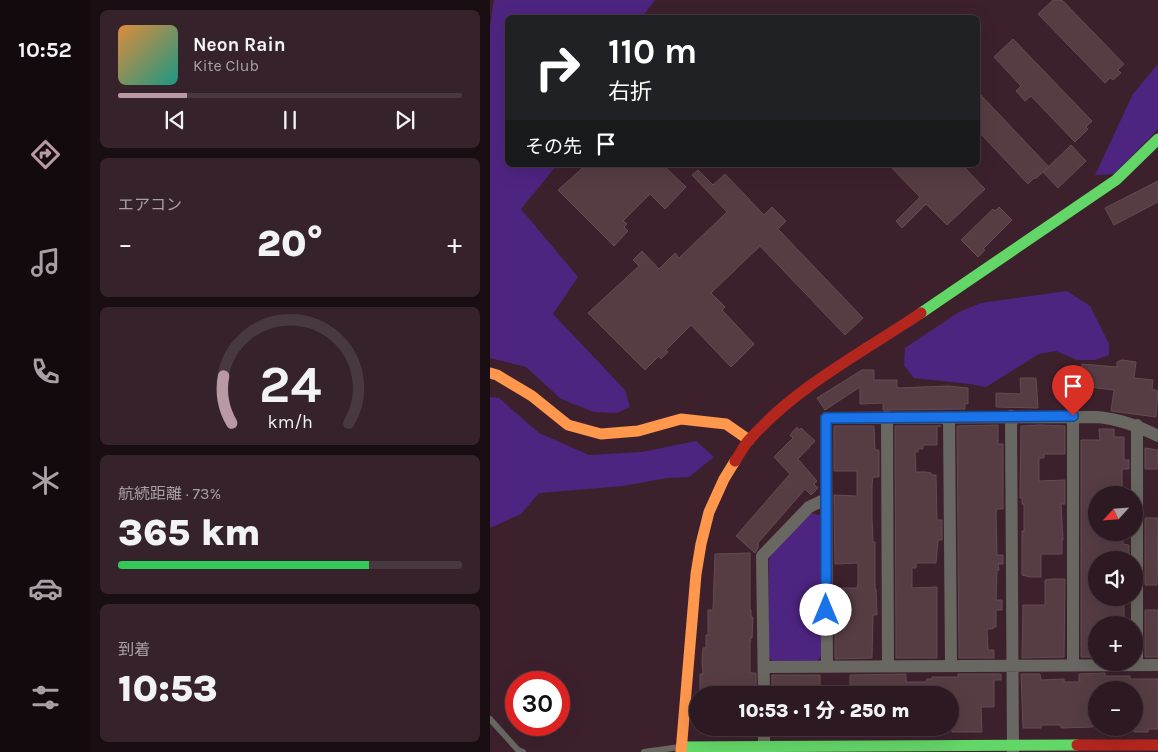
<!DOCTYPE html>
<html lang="ja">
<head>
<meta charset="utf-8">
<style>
  body { margin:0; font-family:Karla,"Noto Sans JP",sans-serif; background:#35222a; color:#f1f3f6; height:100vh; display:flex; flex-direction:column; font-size:19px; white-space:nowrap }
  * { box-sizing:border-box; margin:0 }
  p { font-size:16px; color:#a7a0a5 }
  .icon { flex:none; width:28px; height:28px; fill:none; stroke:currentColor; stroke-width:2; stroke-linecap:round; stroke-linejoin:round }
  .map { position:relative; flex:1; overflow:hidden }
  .details { display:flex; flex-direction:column; gap:10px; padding:10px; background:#190e12; width:400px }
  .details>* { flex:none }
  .banner { position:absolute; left:15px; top:15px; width:475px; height:152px; border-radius:8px; box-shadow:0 5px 20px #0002,0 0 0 1px #48383f; background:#202124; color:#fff; overflow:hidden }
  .needle { width:32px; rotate:244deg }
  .controls { position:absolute; left:598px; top:486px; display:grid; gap:10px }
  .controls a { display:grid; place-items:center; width:55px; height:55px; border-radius:50%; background:#2d1921; box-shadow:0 5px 20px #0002,0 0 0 1px #48383f; font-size:25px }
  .speed { position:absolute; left:15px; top:671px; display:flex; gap:10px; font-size:25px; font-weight:700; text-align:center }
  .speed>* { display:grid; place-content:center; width:65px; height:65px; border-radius:50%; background:#2d1921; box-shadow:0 5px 20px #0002,0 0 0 1px #48383f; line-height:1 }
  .speed .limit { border:8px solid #d22; background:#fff; color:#111 }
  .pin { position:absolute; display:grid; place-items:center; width:42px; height:42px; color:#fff; margin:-51px -21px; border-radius:50% 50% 50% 0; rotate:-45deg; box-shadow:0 0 5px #0007 }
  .pin .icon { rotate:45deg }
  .me { position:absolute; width:55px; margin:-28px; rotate:0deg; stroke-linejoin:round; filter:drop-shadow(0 0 4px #0008) }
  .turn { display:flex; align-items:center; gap:18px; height:105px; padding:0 20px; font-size:22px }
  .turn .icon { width:65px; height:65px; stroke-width:2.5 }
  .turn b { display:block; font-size:35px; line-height:42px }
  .then { display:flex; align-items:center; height:48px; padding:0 20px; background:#0003; gap:10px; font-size:19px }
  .big { font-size:38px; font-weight:800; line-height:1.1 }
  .details .card { flex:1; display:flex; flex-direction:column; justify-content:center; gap:8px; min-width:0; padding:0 18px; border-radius:8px; background:#35222a }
  .details .dial { align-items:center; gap:0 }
  .dial svg { height:130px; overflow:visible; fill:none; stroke:#48383f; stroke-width:7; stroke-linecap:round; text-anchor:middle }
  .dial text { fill:#f1f3f6; stroke:none }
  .song { display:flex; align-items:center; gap:15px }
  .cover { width:60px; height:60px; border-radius:8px; background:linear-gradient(135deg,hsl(30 70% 55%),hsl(170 70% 35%)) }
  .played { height:5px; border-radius:2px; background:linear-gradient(90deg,#b899a4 20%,#48383f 20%) }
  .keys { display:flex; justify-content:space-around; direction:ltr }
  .heat { display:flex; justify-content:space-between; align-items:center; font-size:28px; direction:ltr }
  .charge { height:8px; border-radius:4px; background:linear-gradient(90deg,#34c759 73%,#48383f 0) }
  .trip { position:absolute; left:199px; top:686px; width:270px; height:50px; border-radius:25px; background:#2d1921; box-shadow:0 5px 20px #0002,0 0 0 1px #48383f; font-weight:800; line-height:50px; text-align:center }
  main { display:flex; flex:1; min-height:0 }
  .tabs { display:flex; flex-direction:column; width:90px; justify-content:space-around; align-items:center; background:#120a0d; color:#a7a0a5 }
  .tabs .icon { width:35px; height:35px }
  .tabs .active { color:#b899a4 }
  .tabs b { font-size:22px; color:#f1f3f6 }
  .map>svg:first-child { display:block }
  .green { fill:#4e2481 }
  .building { fill:#553d43; stroke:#654c52 }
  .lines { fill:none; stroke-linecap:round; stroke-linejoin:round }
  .lane { stroke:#696761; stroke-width:6 }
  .street { stroke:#696761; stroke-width:12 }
  .fast { stroke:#63d668; stroke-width:11 }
  .slow { stroke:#ff974d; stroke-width:11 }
  .jam { stroke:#b3261e; stroke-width:11 }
  .route-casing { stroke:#114b97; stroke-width:12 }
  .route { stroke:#1a73e8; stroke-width:9 }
</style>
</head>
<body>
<main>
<nav class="tabs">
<b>10:52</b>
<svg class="icon active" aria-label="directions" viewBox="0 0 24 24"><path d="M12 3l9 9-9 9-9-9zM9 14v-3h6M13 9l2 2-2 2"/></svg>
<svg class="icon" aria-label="music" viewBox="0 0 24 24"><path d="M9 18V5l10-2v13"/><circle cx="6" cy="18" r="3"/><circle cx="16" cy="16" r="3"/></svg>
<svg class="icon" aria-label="phone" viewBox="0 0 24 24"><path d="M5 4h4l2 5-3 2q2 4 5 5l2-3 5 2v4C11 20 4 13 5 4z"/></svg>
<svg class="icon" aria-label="climate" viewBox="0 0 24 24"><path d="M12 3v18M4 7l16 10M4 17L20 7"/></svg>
<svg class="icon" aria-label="car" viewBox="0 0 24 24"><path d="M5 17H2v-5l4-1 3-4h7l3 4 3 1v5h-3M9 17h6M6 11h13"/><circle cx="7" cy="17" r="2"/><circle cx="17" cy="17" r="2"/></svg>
<svg class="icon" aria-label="filters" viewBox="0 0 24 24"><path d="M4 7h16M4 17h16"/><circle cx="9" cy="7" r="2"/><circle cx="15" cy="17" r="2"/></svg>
</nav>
<section class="details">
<div class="card">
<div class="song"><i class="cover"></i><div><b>Neon Rain</b><p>Kite Club</p></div></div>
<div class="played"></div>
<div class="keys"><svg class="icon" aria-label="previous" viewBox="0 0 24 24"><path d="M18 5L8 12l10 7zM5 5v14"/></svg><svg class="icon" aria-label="pause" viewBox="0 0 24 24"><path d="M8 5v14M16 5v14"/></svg><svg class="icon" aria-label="next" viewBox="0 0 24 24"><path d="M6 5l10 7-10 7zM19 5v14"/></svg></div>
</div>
<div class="card"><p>エアコン</p>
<div class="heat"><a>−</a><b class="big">20°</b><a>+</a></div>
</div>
<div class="card dial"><svg viewBox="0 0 100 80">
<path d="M14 69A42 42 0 1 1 86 69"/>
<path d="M14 69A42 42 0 0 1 9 40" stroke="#b899a4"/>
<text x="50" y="56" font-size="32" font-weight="700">24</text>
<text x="50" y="72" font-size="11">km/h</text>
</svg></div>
<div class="card"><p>航続距離 · 73%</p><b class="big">365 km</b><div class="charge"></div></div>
<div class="card"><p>到着</p><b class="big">10:53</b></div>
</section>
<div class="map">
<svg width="668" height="752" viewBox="0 0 668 752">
  <rect width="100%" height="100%" fill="#3c212c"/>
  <path class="green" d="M4 0H165L152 17 18 18V165H67L31 209 88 277 63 314 135 390 140 407 127 413 104 412 71 399 36 367 0 358V27Z
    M668 64V129L624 174 605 175 643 94Z
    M577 291 600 306 619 344V355L605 360H587L566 351 549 354 496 387 480 384 424 378 414 365 415 348 469 312 491 303Z
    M0 397 9 398 49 433 99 455 152 452 206 441 224 457 199 477 177 478 133 486 49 493 31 514 0 528Z
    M320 513 330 515 331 656 327 661 283 662 279 657V560L281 554Z"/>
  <path class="building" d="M563 0H572L634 64 628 70 631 73 623 80 620 78 615 83 548 14Z
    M523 39 602 121 596 127 598 129 585 142 541 96 535 101 526 91 531 86 504 57Z
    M488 92 559 167 545 179 544 178 538 184 488 131Z
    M581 145 596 161 568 188 553 172Z
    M96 165H173L196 187 175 209 160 194 133 221 137 224 134 227 138 231 124 246 68 190Z
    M399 165H472L495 189 457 225 436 204 412 228 406 221 430 197Z
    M208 170 223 185 235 174 274 215 282 207 296 221 288 229 373 318 355 335 270 246 221 293 235 307 232 310 264 344 241 367 201 325 176 350 178 352 171 359 169 356 155 370 98 313 149 266 143 260 152 251 169 269 185 253 189 258 237 212 202 175Z
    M668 181V202L624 225 615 208Z
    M509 207 522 220 493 249 495 250 488 257 471 240 503 209 505 211Z
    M632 360 646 362 644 378 663 380 662 389 668 391 666 417 621 411 624 390 590 386 592 364 627 367V362Z
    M372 370H384V380H407V388L458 386 478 388V404L475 403V409L393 410V403L370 404V387L335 410 327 398Z
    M530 378H546L548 408 506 407V393L531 394Z
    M508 425V444H513V509H507L506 514 507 555H513V564H508L509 570H507L506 600H512V610H506V627H503V629H497L498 650H504V658H469L467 426Z
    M550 425 575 426V454H554V458H549V481L575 480V504H571L573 540H572V554H551V577H540L532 575V531H534V504H532V498H530L531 426Z
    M344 426H384L385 450H389V477H383L382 485V518L383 542H385V589H386L387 615H383L382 658 345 659V588H367L368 584V563L345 564 344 495 367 496V471H344Z
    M405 426H451H447V445H433V449H428V452H425L426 472H436L441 473V475H446L447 520H452V540H448L446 563H426V568H422V588L447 587V658H406Z
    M307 427 309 430 311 428 325 441 308 459 327 481 324 484 328 488 321 495 315 489 268 543V548L265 553 246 536 300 474 284 457 303 438 300 435Z
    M609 429H624V437H634V460H639V469H632V495H606V532H633V544L639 545V560H606L604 598H634V624L606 625V657H591V440H610Z
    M655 448 668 450V469H655Z
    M655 518H668L667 585H655Z
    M260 553V610H261V617H263L262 638H261L260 643V673H266V687H259V695H242V687H224L223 695H210V674H213L212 661 213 648H216V635H218V610H223L225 554Z
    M562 579H575L574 657 532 658 533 605H555V580Z
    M655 610H668V657H655Z
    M615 673V676H640V679H668V729H658V732H644V690H604L603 727 571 728V725H551V728H533L531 674H550L551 680 574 679V682H589V674Z
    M416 674V682H436L437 679H442V677H468V674H511V680H504V707H491L492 732H462L460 695H360V675Z
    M282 675H330V695L282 694Z"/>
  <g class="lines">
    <path class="lane" d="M0 719 28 750 33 752
      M154 752 190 747"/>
    <path class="street" d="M521 416 523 751
      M583 416V665
      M397 417 398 666
      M459 417 461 665
      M647 665V425
      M337 666 336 418 607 417C630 419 648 426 668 436
      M274 667 668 665
      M274 695 272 556 319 507 336 499
      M274 728V752"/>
    <path class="fast" d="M431 313 626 180 668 139
      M192 747 587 745"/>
    <path class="slow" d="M0 373 7 375 42 396 78 425 111 434 148 431 191 419 236 424 259 440
      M191 752 206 574 211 544 219 512 234 479 245 461"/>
    <path class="jam" d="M245 461C250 454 254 445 260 439 307 386 373 352 431 313
      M587 745H668"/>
  </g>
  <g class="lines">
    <g class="route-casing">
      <path id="route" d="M336 610V418L583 416"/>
    </g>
    <use href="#route" class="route"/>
  </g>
</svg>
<div class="controls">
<a><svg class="needle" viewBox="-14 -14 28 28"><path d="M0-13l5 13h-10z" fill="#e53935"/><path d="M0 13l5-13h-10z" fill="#a7a0a5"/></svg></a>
<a><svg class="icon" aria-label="sound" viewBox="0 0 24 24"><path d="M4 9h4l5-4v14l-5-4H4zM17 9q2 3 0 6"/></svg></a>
<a>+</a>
<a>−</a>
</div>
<div class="speed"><div class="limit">30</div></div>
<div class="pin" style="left:583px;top:416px;background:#d93025"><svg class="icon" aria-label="arrive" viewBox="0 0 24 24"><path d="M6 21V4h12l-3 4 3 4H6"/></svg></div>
<svg class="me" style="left:336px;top:610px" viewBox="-20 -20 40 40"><circle r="19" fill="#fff"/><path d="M0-13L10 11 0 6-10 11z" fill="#1a73e8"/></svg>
<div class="trip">10:53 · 1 分 · 250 m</div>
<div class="banner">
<div class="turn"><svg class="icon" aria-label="right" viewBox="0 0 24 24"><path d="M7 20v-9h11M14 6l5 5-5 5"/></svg><div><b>110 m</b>右折</div></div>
<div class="then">その先<svg class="icon" aria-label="arrive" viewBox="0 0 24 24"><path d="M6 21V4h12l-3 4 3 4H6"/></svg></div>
</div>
</div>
</main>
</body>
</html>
